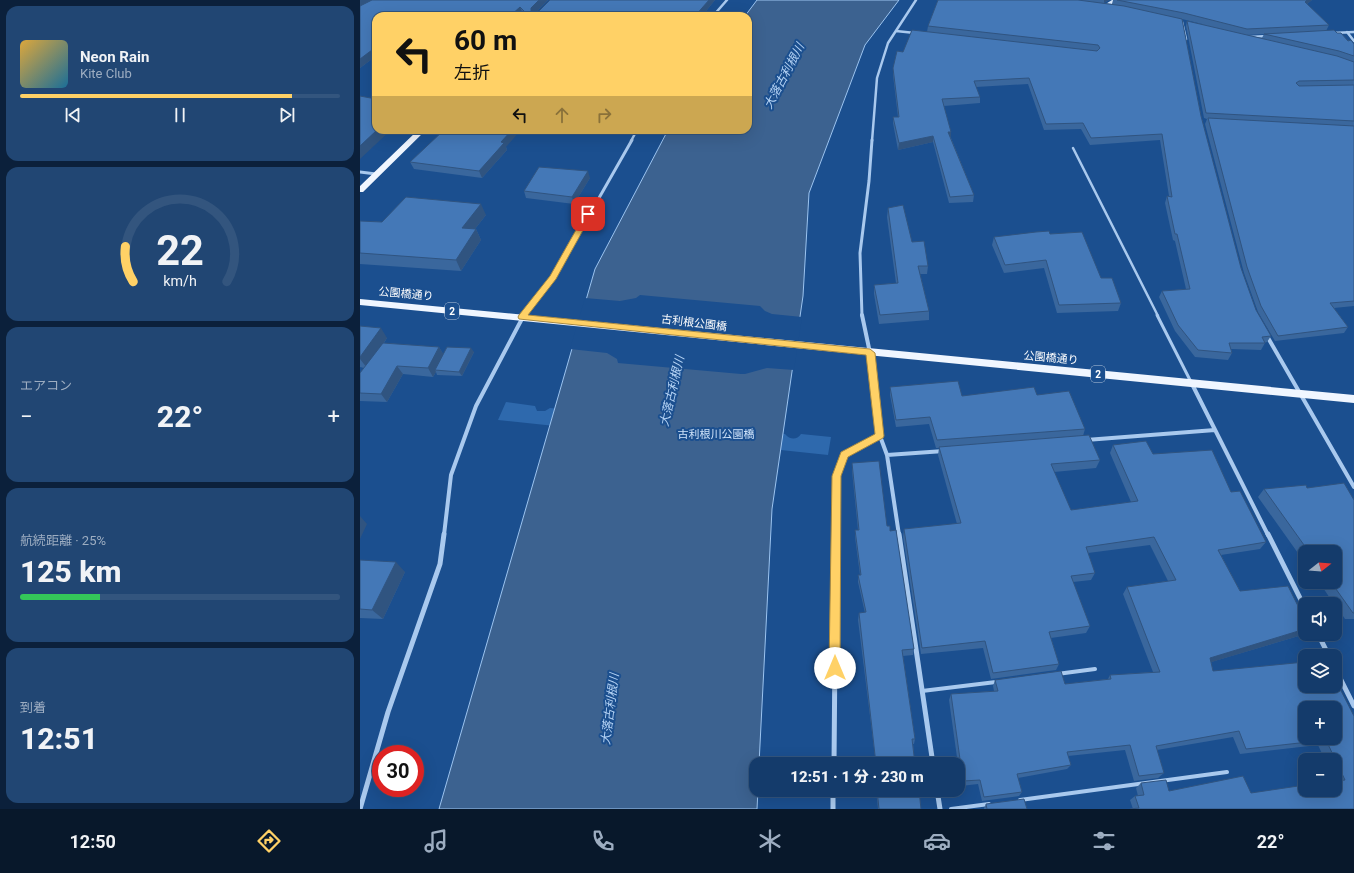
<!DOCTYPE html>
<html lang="ja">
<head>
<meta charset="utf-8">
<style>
  body { margin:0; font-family:Roboto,"Noto Sans JP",sans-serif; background:#214673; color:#f1f3f6; height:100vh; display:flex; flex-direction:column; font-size:15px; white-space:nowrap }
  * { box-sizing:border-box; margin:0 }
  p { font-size:13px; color:#9dadc1 }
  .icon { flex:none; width:22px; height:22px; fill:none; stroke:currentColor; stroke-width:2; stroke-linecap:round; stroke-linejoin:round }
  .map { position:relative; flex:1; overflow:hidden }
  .sheet { display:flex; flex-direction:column; gap:6px; padding:6px; background:#0b203b; width:360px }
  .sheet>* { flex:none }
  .guide { position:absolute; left:12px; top:12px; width:380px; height:122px; border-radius:12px; box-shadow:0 4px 16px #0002,0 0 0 1px #33557e; background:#ffd166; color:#111; overflow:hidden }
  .needle { width:26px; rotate:73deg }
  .fabs { position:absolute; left:938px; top:545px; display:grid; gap:8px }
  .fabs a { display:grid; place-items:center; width:44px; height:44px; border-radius:8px; background:#143b6b; box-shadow:0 4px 16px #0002,0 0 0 1px #33557e; font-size:20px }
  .speed { position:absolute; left:12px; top:745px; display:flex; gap:8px; font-size:20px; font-weight:700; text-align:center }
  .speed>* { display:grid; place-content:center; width:52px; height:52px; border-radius:50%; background:#143b6b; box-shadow:0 4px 16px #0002,0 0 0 1px #33557e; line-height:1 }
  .speed .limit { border:6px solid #d22; background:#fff; color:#111 }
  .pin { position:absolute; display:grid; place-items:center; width:34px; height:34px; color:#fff; margin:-17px; border-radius:8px; box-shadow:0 2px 6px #0006 }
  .me { position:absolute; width:44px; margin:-22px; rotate:0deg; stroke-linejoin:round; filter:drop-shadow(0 0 3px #0008) }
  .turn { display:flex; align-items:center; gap:14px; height:84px; padding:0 16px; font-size:18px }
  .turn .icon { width:52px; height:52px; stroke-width:2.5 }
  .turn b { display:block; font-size:28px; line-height:34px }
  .lanes { display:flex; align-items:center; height:38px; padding:0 16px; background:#0003; justify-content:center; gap:20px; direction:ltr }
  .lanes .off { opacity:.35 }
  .big { font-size:30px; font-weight:800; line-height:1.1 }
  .sheet .tile { flex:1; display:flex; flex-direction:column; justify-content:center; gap:6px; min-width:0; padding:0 14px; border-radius:12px; background:#214673 }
  .sheet .dial { align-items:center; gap:0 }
  .dial svg { height:104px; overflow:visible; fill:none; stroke:#33557e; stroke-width:7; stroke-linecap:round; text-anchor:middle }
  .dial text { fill:#f1f3f6; stroke:none }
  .song { display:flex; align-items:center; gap:12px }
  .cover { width:48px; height:48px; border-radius:6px; background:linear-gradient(135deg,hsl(40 70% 55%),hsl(200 70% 35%)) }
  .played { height:4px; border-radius:2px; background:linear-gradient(90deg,#ffd166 85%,#33557e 85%) }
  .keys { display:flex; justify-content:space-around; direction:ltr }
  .heat { display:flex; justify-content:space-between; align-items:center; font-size:22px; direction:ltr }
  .charge { height:6px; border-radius:3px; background:linear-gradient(90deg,#34c759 25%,#33557e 0) }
  .trip { position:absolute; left:389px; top:757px; width:216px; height:40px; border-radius:12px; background:#143b6b; box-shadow:0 4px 16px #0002,0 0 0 1px #33557e; font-weight:800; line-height:40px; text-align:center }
  .menu { display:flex; height:64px; justify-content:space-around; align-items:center; background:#08182b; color:#9dadc1 }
  .menu .icon { width:28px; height:28px }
  .menu .active { color:#ffd166 }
  .menu b { font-size:18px; color:#f1f3f6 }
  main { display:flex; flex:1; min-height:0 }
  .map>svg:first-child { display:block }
  .green { fill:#2e69ad }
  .water { fill:#3c6290; stroke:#9cc4f0 }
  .pier { fill:#1b4f8f }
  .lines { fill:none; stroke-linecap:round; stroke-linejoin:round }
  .service-far2 { stroke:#a9c9ee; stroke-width:2.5 }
  .service-far1 { stroke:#a9c9ee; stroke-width:3 }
  .service { stroke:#a9c9ee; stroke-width:4 }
  .minor-far3 { stroke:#a9c9ee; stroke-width:2.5 }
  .minor-far2 { stroke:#a9c9ee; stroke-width:3 }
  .minor-far1 { stroke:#a9c9ee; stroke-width:4 }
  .minor { stroke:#a9c9ee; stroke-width:5 }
  .secondary { fill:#d6e6fa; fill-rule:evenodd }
  .primary { fill:#f0f6ff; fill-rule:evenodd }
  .wall { fill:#3a679d; fill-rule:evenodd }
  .shaded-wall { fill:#305480 }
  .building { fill:#4478b7; stroke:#305480; fill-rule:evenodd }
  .route { fill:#ffd166; stroke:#a68842 }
  .labels { text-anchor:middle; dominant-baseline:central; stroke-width:4; stroke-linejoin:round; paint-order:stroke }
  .shield { fill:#1b4f8f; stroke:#bbcadd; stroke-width:1 }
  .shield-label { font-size:10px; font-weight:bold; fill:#fff }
  .street-label { font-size:11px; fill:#fff; stroke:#1b4f8f }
  .park-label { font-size:11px; fill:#cfe3fa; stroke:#1b4f8f }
  .water-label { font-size:12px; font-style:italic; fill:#b5d3f5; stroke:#1b4f8f }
</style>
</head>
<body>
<main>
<section class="sheet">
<div class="tile">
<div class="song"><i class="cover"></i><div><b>Neon Rain</b><p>Kite Club</p></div></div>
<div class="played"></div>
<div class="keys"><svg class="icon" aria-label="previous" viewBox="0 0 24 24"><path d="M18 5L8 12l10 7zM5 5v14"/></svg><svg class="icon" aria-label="pause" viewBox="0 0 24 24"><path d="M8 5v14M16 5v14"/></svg><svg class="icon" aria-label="next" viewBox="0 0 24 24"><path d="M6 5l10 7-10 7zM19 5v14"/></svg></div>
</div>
<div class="tile dial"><svg viewBox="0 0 100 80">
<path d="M14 69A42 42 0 1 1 86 69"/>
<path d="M14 69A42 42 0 0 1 8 42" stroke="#ffd166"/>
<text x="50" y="56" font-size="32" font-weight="700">22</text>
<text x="50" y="72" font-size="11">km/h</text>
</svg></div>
<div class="tile"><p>エアコン</p>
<div class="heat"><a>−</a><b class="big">22°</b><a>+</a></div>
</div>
<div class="tile"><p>航続距離 · 25%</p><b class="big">125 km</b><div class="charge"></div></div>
<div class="tile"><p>到着</p><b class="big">12:51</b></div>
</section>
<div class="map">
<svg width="994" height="809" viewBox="0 0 994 809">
  <rect width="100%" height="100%" fill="#1b4f8f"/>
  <path class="green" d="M146 402 175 406 177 411H185L190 408 425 434C430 440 437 440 441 434L471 437 468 455 138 420Z"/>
  <path class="water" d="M397 0H539L505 45 449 193 443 296 412 509 399 764H396V790H398L397 809H79L235 269 308 130H388V16H385Z"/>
  <path class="pier" d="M280 295 400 306 405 311 412 314 442 317 434 370 407 368 385 374H381L258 363 257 359 247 353 210 349 225 298 260 301 276 298Z"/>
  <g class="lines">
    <path class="service-far2" d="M713 148 798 316"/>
    <path class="service-far1" d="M797 315 831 382"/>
    <path class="service" d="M697 674 735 669
      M562 691 636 682
      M660 800 867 772
      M591 809 629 804"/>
    <path class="minor-far3" d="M353 16 367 0
      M822 22 826 39
      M536 31 555 33
      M987 32 994 41
      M973 33 994 32
      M889 37 908 36
      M271 141 277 130
      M512 141 517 78 528 43 556 0"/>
    <path class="minor-far2" d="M0 172 16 174
      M163 316 194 277 272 140
      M502 316 500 253 509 181 512 140"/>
    <path class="minor-far1" d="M502 315 510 353 520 436 527 455 539 535
      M907 336 994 487
      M832 384 908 535
      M726 440 855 430
      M527 455 584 451
      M84 535 91 475 116 406 164 315
      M476 535 477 476 484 455 520 436"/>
    <path class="minor" d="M539 534 573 764
      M908 534 945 608
      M958 634 969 656
      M975 668 994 706
      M474 764 476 534
      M473 790V809
      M577 790 580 809
      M0 809 28 712 80 564 84 534"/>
    <path class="secondary" d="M752 0H757L747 8 739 6 741 5H744Z"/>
    <path class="primary" d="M58 130H66L3 192H0V186Z
      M0 299 994 395V403L0 305Z"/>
  </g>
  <path class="wall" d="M0 0H188L177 11H179L190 0H355L342 16H165L163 14 16 16V56L0 68Z
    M578 0H749L744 3 752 4 753 0H952L947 4 969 25 966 31 977 33 994 44V306L974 308 988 327 984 333 915 341 898 312 884 273 845 124 847 119 844 118 826 26 827 21 846 25 822 19 841 116 881 268 896 310 911 336 907 342 904 343H905L901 350 871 349 872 353 868 360 835 357 815 331 799 297 802 291 826 289 815 241 813 240 805 203 807 196H809L800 140 730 145 721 129 684 130 668 84 616 87 620 97V103L584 106 591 138 614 195 613 202 589 203 573 142 538 150 533 123V117H538L533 75V68L543 52 567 32 568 26ZM904 34 902 38 887 35Z
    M146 147 147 150 122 178 54 169 50 162Z
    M230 178 214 204 166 198 164 191Z
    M528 208 552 242 568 266 567 274H560L569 311V320L519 324 514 294V285L536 283 527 217Z
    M126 215 115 229H116L121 240 101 271 0 264V221L22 222Z
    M690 234 741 278 761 303 758 311 697 313 684 268 644 273 632 245 634 237Z
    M0 326 27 338 24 343 79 347 83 354 114 352 102 376 77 375 76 372 73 377 43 374 27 402 0 401V373L4 368 0 367Z
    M530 387 602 396 677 395 725 429 723 436 740 460 736 468 694 472 711 510 771 502 750 453 753 445 793 454 871 492 906 542 900 549 861 555 880 591 942 635 851 662 853 671 975 686 994 809H773L770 800 775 796H778L776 788 781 783 809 791 891 793 975 790V760H965L958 745 880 754 873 737 797 750 804 773 798 778 774 781 765 750 708 756 711 765 707 769 658 778 662 792 659 796 622 801 618 784 601 786 589 700 591 694 634 691 633 686 635 680 705 684 748 679 750 675 793 672 763 594 767 587 808 581 790 545 728 553 735 573 731 580 713 582 730 626 726 633 691 638 699 664 696 670 631 679 623 648 561 654 543 537 544 529 597 524 578 455 579 448H576L569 424 536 427 530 395Z
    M492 463 527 526 554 649 553 655 543 656 555 739 554 744H553L555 764H516L498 620 499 613H505L498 582V575H500L495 537V530H498L492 471Z
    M947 488 994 500V619H985L975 604H974L959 582H975V552H945V563L898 497 904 489Z
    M0 560 45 572 23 619 0 618Z
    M516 790H559L561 809H518Z
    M626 804 667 809H624V808Z"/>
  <path class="shaded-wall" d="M0 0H16L0 8Z
    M179 0H188L173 15 171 11V8Z
    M349 0H355L342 16H335Z
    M744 0H749L744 3Z
    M947 0H952L942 8 945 2Z
    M160 7 163 14 160 16H150Z
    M16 47V56L0 68V59Z
    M17 130H31L0 159V146Z
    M152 130H161L146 147 147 150 122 178 119 171 141 142Z
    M588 132H591V138Z
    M573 136V142L538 150 539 143Z
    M228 171 230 178 214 204 212 197Z
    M121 204 126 215 107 239 102 228Z
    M116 229 121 240 101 271 96 260Z
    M21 328 27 338 7 368 0 359V357Z
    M79 347 84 355 75 370 76 372 73 377 68 368Z
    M111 348 114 352 102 376 99 372Z
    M37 366 43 374 27 402 21 394Z
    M0 516 7 524 0 539Z
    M36 562 45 572 23 619 12 610Z
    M945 629V632L942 635 845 664 850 658Z"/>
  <path class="building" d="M12 0H179L171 8V11H179L190 0H349L335 16H169L160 7 150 16H16V47L0 59V6Z
    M578 0H718L764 6 822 19 841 116 881 268 896 310 911 336 902 337 905 343H869L872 353 838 350 818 325 802 291 830 289 817 234H815L807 196 812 197 802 134 731 138 723 123 686 124 669 78 614 81 620 97 582 99 591 132H588L614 195 590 197 573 136 539 143 533 117H539L533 68 537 51 543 52 552 30 737 51 740 48 738 45 568 26Z
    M757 0H947L945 2 969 25 887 29 824 13Z
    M827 21 977 56 994 62V80L939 81 936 83 939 86 994 85V121L846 113Z
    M974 30 977 33H981L988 41 991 40 994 44V56L979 51 904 34Z
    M0 96 16 99V130H17L0 146Z
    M848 118 994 126V301L970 303 988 327 918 336 901 306 887 267Z
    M84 130H152L141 142 144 143 119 171 50 162Z
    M179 167 228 171 212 197 164 191Z
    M46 197 121 204 102 228 116 229 96 260 0 253V221L22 222Z
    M543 205 552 242 564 241 568 266H558L569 311 520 315 514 285 538 283 528 208Z
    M689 231 690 234 722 232 741 278H752L761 303 699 305 686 260 645 265 634 237 676 232Z
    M0 326 21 328 0 357Z
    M23 343 79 347 68 368 37 366 21 394 0 393V373Z
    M87 347 111 348 99 372 75 370Z
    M598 381 602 396 674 387 677 395 709 391 725 429 577 440 570 417 536 420 530 387Z
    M729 435 740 460 691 464 711 510 778 501 753 445 786 441 793 454 852 450 871 492 880 491 906 542 858 550 880 591 928 586 945 620V629L850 658 853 671 945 662V686H975V679L994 716V809H770L779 808 775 796 784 795 781 783 806 780 809 791 883 776 891 793 945 785V790H975V781L985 780 966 740 886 749 879 731 796 746 804 773 779 776 770 745 707 752 711 765 657 774 662 792 624 797 620 780 603 781 591 694 638 691 635 680 701 671 705 684 751 679 750 675 800 672 767 587 816 580 794 537 726 547 735 573 711 576 730 626 689 632 699 664 633 673 625 641 562 648 544 529 601 523 579 447ZM945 708H975V738H945Z
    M519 461 527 526H530V531L536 530 554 649 542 650 555 739H552L555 764H516L499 613 506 612 498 575H501L495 530H499L492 463Z
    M984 483 994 500V613H993L971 582H975V552H949L904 489 946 485 947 488Z
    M0 560 36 562 12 610 0 609Z
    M517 790H559L561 809H519Z
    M664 799 667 809H627L626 804Z"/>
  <path class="route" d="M228 212 232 214 196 279 168 315 510 349 515 353 524 436 523 438 488 457 481 476 480 668 479 672 475 674 471 672 469 668 472 476 481 452 515 434 506 355 159 319 158 317 159 315 190 276 225 214Z"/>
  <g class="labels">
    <g class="shield">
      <rect x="85" y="303" width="14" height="16" rx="3"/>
      <rect x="731" y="366" width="14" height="16" rx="3"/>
    </g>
    <g class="shield-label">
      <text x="92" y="311">2</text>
      <text x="738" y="374">2</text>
    </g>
    <g class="street-label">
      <text transform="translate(46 294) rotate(5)">公園橋通り</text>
      <text transform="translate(334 323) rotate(7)">古利根公園橋</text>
      <text transform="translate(691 358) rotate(5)">公園橋通り</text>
    </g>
    <g class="park-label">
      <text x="356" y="434">古利根川公園橋</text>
    </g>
    <g class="water-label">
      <text transform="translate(424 76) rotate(-62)">大落古利根川</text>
      <text transform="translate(312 391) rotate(-77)">大落古利根川</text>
      <text transform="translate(250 709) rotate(-83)">大落古利根川</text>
    </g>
  </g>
</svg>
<div class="fabs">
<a><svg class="needle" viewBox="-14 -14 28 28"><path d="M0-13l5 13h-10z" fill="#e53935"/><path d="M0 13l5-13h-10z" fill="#9dadc1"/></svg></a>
<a><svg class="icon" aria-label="sound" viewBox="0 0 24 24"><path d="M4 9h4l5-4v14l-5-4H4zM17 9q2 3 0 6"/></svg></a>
<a><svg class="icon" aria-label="layers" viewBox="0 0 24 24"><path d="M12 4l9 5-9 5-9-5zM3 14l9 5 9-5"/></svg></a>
<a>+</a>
<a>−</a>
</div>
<div class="speed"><div class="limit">30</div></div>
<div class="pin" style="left:228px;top:214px;background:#d93025"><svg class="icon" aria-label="arrive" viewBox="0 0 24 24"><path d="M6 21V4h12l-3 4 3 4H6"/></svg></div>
<svg class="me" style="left:475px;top:668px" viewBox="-20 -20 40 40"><circle r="19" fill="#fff"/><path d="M0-13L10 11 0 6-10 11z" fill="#ffd166"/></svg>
<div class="trip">12:51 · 1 分 · 230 m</div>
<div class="guide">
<div class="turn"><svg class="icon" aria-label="left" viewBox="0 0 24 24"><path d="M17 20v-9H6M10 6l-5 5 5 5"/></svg><div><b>60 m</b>左折</div></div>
<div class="lanes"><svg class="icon" aria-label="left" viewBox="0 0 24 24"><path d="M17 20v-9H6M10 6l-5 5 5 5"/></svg><svg class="icon off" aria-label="ahead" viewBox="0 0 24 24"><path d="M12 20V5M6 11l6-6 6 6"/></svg><svg class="icon off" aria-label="right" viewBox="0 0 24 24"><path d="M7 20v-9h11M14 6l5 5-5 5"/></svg></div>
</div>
</div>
</main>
<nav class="menu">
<b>12:50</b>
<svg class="icon active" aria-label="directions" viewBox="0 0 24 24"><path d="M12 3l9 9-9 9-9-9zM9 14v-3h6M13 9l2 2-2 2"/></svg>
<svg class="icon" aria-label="music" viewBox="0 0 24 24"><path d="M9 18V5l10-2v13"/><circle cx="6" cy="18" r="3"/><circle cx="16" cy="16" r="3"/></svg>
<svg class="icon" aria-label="phone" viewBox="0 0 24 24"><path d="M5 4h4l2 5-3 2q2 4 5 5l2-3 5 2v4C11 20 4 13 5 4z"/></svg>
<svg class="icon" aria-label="climate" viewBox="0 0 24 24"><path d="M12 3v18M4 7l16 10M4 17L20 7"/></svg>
<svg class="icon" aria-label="car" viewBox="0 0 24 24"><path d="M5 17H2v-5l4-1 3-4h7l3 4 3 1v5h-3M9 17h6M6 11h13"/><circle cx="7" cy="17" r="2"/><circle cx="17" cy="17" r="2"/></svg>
<svg class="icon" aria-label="filters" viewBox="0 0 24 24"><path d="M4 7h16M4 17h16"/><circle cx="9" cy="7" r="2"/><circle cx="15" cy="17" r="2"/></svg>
<b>22°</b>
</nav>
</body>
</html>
